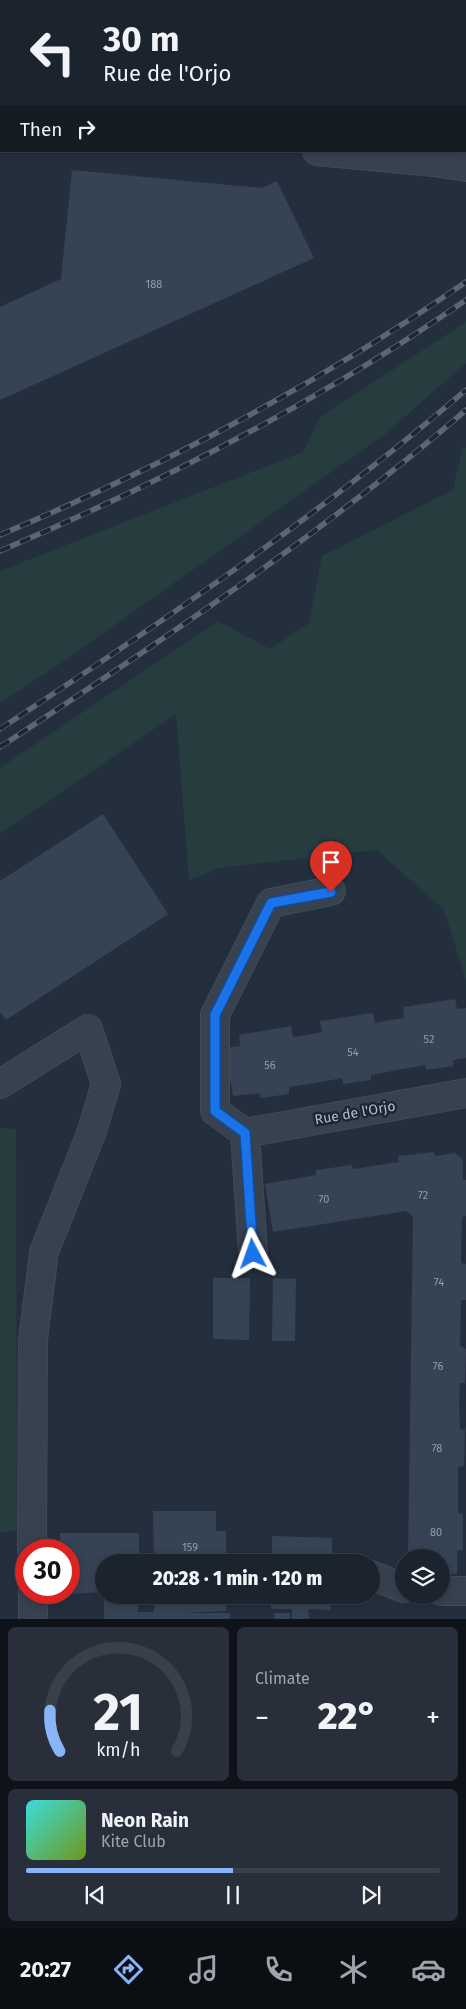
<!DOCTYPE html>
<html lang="en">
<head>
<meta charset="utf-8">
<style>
  body { margin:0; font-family:"Fira Sans",sans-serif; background:#282f3a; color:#f1f3f6; height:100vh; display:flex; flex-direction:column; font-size:19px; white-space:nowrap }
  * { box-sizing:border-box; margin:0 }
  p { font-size:16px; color:#a0a4aa }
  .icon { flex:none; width:28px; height:28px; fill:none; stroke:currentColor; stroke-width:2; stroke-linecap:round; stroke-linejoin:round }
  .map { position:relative; height:1619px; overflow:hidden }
  .side { display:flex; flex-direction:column; gap:8px; padding:8px; background:#0f1319; flex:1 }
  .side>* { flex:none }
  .top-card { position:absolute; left:0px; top:0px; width:466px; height:152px; box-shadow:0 2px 8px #0003,0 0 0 1px #39404a; background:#1b232e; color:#f1f3f6; overflow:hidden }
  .fabs { position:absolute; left:395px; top:1549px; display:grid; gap:10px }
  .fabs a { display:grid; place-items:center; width:55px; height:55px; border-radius:50%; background:#1b232e; box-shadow:0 2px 8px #0003,0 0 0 1px #39404a; font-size:25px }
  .speed { position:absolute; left:15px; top:1539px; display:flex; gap:10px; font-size:25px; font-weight:700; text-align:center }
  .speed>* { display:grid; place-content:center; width:65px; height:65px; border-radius:50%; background:#1b232e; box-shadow:0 2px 8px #0003,0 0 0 1px #39404a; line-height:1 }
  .speed .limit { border:8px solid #d22; background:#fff; color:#111 }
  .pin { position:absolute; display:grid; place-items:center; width:42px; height:42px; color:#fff; margin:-51px -21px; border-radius:50% 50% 50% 0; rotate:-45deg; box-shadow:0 0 5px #0007 }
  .pin .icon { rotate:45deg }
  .me { position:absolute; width:55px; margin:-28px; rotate:356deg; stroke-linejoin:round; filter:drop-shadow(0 0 4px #0008) }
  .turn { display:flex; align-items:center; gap:18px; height:105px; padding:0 20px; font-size:22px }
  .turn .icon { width:65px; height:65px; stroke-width:2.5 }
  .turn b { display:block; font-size:35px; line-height:42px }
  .then { display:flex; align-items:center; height:48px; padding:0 20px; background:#0003; gap:10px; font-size:19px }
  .big { font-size:38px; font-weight:800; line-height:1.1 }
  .side .tile { flex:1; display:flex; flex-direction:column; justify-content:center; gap:8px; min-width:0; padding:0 18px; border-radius:8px; background:#282f3a }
  .side .dial { align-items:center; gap:0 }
  .dial svg { height:130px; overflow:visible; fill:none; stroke:#39404a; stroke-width:7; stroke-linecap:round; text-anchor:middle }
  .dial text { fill:#f1f3f6; stroke:none }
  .song { display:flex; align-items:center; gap:15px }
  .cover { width:60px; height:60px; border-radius:8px; background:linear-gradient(135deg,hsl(180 70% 55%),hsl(80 70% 35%)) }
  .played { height:5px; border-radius:2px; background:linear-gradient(90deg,#8ab4f8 50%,#39404a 50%) }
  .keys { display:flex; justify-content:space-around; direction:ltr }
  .heat { display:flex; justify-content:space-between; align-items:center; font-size:28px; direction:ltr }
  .side .tiles { flex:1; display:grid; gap:8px; grid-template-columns:1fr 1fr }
  .tile:last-child { grid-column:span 2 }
  .trip { position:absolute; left:95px; top:1554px; width:285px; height:50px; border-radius:25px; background:#1b232e; box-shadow:0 2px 8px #0003,0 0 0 1px #39404a; font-weight:800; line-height:50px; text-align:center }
  .menu { display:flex; height:80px; justify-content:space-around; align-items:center; background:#0b0e12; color:#a0a4aa }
  .menu .icon { width:35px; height:35px }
  .menu .active { color:#8ab4f8 }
  .menu b { font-size:22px; color:#f1f3f6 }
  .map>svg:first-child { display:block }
  .green { fill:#263c3f }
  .building { fill:#364354 }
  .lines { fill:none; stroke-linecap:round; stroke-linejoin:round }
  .minor-casing { stroke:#414a57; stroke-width:30 }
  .minor { stroke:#38414e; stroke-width:28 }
  .rail-casing { stroke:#5a6575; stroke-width:5.5 }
  .rail { stroke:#1d2633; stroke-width:4; stroke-dasharray:11; stroke-linecap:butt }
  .route-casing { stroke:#114b97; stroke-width:12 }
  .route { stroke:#1a73e8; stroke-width:9 }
  .labels { text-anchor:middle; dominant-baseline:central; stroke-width:5; stroke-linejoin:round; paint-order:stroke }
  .number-label { font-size:11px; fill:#929caa }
  .street-label { font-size:14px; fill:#b4bcc9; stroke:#1d2633 }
</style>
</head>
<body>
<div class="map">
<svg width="466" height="1619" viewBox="0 0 466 1619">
  <rect width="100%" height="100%" fill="#242f3e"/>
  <path class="green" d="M466 322V363L385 434 58 665 0 703V571L303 452 320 417Z
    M463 447 466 448V980L444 910 377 850 219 868 189 880 176 714 0 834V768L218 621 270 649 309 623 322 556 453 490Z
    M0 1128 16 1129 17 1531 0 1532Z"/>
  <path class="building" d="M72 170 262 188 277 181 314 258 0 400V307L61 279Z
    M103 814 168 914 6 1020 0 1012V881Z
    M455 999 457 1009 466 1008V1058L453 1060V1066L426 1070 425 1065 371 1075V1080L343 1084 342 1078 316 1083 289 1087V1094L261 1098 260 1093 233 1096 225 1048 240 1046 239 1035 291 1026 293 1037 308 1035 322 1032 320 1021 373 1013 375 1023 390 1020 404 1018 403 1007Z
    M434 1152 435 1156 455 1153 463 1160V1179L466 1180V1216L462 1217 461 1263 466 1264V1300H461L460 1346 466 1349 465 1383H460L459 1406 460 1429 465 1430 464 1466 458 1467V1513L463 1514V1550L457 1551V1574H441V1558H408L413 1217 406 1211 273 1232 265 1184 316 1175V1170L352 1165 353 1169 399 1162 398 1156Z
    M213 1278H250L249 1340 213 1339Z
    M273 1278 296 1279 295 1341H272Z
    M153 1511H216V1531H226V1562H154Z
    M60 1533H139V1562H104V1592L69 1594V1550H60Z
    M272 1536 332 1538V1561L272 1560Z
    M104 1595H138V1612H154V1595H226V1611L182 1613H230V1619H104Z
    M271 1595H331V1610L308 1609 309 1619H292V1609H271Z
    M274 1613H290V1619H274Z"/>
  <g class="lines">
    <g class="minor-casing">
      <path id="minor" d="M26 1V0
        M0 123H1
        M317 151 434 162 466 167
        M0 1084 88 1029 106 1084 92 1131 44 1252 33 1340 32 1550
        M245 1133 215 1111V1015L271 903 331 891
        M253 1253 245 1133 466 1093
        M371 1575 404 1588
        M441 1591H466
        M33 1592V1619"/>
    </g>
    <use href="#minor" class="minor"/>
    <g class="rail-casing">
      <path id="rail" d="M0 535C164 466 320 383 466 282
        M0 551C163 482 320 401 466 300
        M0 729C161 623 320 515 466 390
        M0 747C160 642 321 535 466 410"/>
    </g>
    <use href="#rail" class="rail"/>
  </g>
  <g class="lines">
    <g class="route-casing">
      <path id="route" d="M253 1254 245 1133 215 1111V1015L271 903 331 892"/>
    </g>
    <use href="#route" class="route"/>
  </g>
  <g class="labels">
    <g class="number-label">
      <text x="154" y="284">188</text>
      <text x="429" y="1039">52</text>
      <text x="353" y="1052">54</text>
      <text x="270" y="1065">56</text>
      <text x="423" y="1195">72</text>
      <text x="324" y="1199">70</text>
      <text x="439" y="1282">74</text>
      <text x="438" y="1366">76</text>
      <text x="437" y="1448">78</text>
      <text x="436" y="1532">80</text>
      <text x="190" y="1547">159</text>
    </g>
    <g class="street-label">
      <text transform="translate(355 1113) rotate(-10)">Rue de l'Orjo</text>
    </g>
  </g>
</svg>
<div class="fabs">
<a><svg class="icon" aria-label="layers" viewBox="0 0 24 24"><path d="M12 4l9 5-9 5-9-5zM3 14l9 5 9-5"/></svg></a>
</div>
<div class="speed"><div class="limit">30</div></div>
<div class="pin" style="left:331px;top:892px;background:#d93025"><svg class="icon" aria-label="arrive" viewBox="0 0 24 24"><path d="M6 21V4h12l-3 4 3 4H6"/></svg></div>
<svg class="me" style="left:253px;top:1254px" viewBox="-20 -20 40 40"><path d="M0-17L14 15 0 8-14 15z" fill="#1a73e8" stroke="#fff" stroke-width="4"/></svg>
<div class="trip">20:28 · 1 min · 120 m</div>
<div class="top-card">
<div class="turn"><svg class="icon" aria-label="left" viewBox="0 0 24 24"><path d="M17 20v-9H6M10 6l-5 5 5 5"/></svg><div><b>30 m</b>Rue de l'Orjo</div></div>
<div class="then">Then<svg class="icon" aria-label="right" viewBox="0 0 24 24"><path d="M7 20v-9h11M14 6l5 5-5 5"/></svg></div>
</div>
</div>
<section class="side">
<div class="tiles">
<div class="tile dial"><svg viewBox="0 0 100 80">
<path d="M14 69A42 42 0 1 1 86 69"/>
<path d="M14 69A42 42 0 0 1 8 44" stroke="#8ab4f8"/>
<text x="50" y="56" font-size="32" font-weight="700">21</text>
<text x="50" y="72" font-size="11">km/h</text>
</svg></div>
<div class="tile"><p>Climate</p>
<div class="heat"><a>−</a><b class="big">22°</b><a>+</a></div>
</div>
<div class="tile">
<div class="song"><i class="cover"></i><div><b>Neon Rain</b><p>Kite Club</p></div></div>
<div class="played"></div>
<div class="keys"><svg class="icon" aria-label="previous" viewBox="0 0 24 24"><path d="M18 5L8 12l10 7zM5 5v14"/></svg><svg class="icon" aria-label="pause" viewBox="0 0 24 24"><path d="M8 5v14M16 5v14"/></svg><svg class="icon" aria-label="next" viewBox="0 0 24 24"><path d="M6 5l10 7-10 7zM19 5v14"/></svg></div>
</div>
</div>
</section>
<nav class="menu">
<b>20:27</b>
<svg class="icon active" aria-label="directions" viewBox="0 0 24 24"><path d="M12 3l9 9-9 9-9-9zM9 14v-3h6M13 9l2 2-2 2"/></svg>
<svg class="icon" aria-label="music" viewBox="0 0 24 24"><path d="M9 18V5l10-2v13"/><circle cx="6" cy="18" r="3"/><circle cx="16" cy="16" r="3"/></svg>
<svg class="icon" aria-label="phone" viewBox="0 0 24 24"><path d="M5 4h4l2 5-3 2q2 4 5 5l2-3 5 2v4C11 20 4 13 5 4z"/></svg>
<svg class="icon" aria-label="climate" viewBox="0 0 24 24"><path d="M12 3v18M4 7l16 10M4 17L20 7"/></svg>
<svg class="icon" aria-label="car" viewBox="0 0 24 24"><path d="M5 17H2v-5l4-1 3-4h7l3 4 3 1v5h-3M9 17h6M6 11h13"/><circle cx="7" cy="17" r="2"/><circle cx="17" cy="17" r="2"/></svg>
</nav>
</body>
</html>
